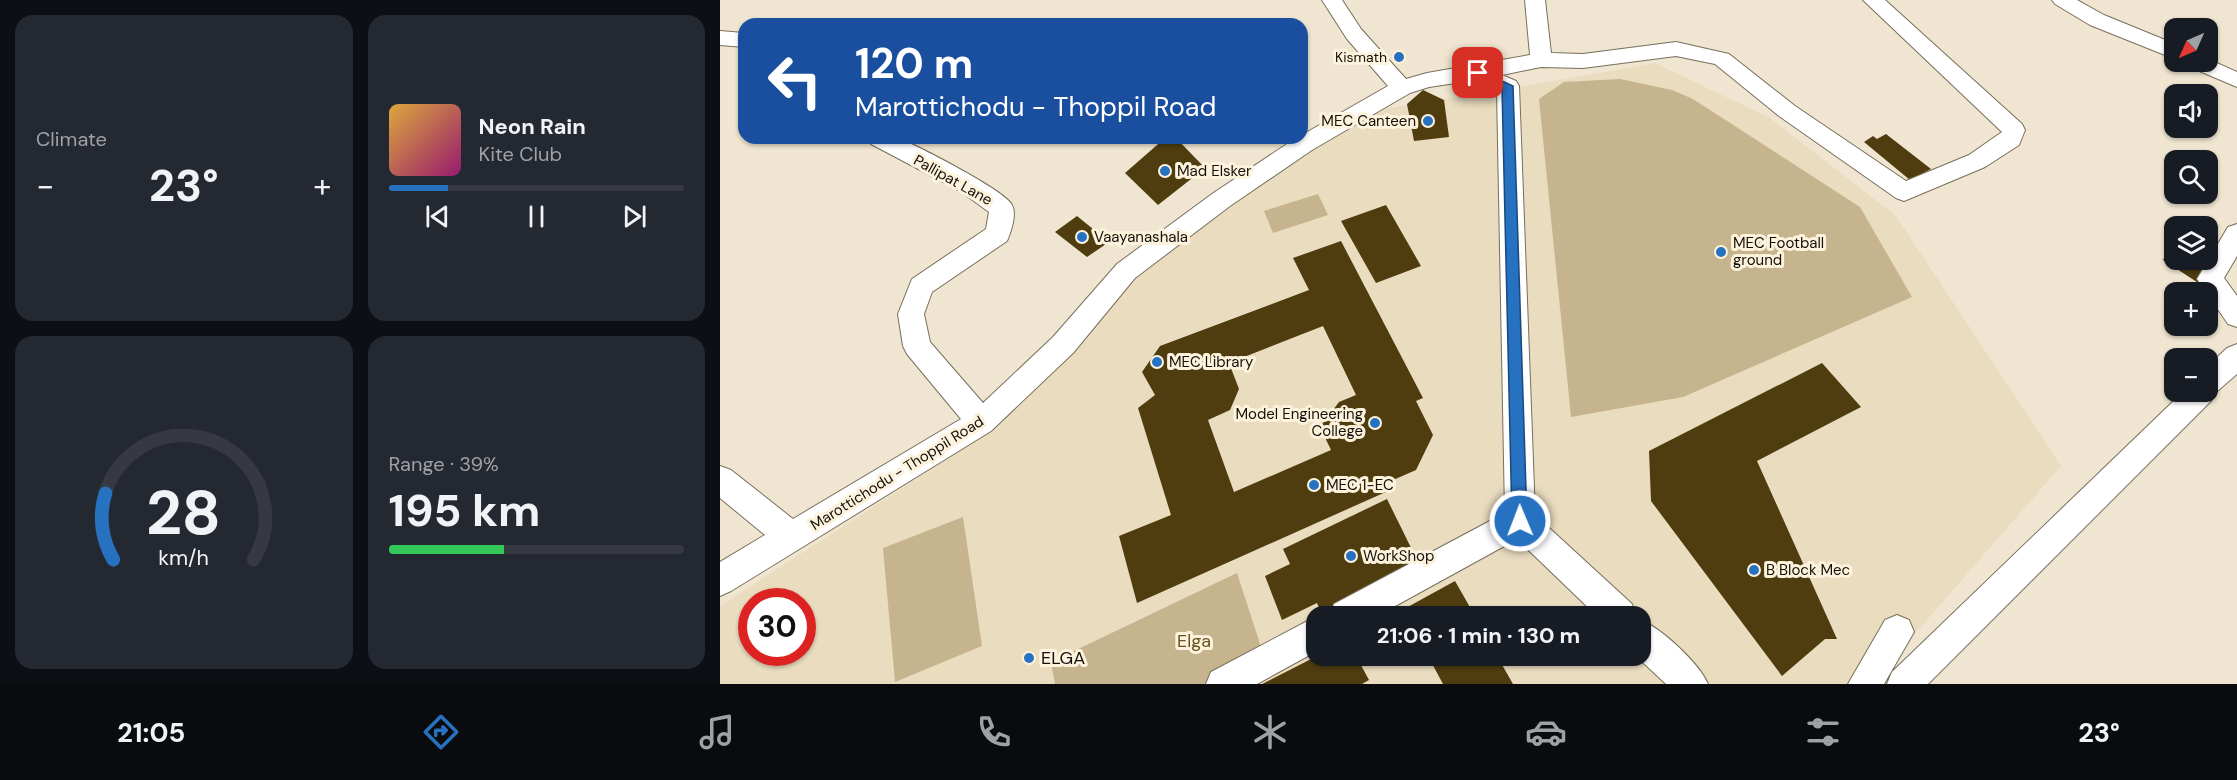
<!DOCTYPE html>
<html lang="en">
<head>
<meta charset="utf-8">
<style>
  body { margin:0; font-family:"DM Sans",sans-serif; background:#242831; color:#f1f3f6; height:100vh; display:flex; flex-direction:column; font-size:22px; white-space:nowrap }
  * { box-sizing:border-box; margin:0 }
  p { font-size:20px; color:#9ea1a6 }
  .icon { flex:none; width:33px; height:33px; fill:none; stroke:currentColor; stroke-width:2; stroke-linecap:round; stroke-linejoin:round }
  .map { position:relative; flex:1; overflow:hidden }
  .panel { display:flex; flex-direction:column; gap:15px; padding:15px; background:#0d0f14; width:720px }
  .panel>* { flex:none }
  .hud { position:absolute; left:18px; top:18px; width:570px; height:126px; border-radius:18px; box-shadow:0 2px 4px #0004; background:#1a4fa0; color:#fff; overflow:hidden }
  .needle { width:39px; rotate:225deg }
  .controls { position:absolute; left:1444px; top:18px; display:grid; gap:12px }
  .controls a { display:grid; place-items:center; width:54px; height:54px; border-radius:12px; background:#171b24; box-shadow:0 2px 4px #0004; font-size:30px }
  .speed { position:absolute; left:18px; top:588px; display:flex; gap:12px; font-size:30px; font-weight:700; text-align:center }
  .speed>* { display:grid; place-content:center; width:78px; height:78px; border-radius:50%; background:#171b24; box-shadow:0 2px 4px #0004; line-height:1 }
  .speed .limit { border:9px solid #d22; background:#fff; color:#111 }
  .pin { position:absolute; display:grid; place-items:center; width:51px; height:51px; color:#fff; margin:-26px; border-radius:12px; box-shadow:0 3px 9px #0006 }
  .me { position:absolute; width:66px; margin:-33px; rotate:359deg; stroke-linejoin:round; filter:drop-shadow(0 0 4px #0008) }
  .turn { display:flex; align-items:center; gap:21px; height:126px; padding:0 18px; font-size:27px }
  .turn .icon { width:78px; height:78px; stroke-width:2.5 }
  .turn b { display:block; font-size:42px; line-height:51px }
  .big { font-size:45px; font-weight:700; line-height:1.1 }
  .panel .card { flex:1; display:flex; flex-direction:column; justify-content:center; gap:9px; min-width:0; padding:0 21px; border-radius:18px; background:#242831 }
  .panel .dial { align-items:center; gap:0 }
  .dial svg { height:156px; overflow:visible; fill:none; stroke:#363941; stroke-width:7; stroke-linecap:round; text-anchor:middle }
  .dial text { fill:#f1f3f6; stroke:none }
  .song { display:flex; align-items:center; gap:18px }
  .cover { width:72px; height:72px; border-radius:9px; background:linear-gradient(135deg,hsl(40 70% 55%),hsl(320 70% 35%)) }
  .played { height:6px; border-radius:3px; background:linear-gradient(90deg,#2771c1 20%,#363941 20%) }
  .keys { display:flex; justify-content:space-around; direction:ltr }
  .heat { display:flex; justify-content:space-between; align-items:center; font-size:33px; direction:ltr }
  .charge { height:9px; border-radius:4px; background:linear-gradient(90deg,#34c759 39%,#363941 0) }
  .panel .tiles { flex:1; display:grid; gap:15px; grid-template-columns:repeat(2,1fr) }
  .trip { position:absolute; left:586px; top:606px; width:345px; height:60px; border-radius:18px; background:#171b24; box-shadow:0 2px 4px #0004; font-weight:700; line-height:60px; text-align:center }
  .menu { display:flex; height:96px; justify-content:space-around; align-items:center; background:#090b0e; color:#9ea1a6 }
  .menu .icon { width:42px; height:42px }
  .menu .current { color:#2771c1 }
  .menu b { font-size:27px; color:#f1f3f6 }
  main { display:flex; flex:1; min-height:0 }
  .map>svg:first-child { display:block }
  .built { fill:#e9dcbf; fill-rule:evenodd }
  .green { fill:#c6b48e }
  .building { fill:#4f3d10; fill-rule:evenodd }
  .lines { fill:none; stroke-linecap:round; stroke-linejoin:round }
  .street-casing { stroke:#786f5c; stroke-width:2 }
  .street { fill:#fff; fill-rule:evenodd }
  .route { fill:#2771c1; stroke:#19497d; stroke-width:1.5 }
  .poi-dot { fill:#2771c1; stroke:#fdf3dd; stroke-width:2 }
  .labels { text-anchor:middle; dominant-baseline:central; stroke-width:6; stroke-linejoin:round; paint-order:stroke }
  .far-poi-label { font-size:14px; fill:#15110a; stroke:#fdf3dd; text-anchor:end }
  .poi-label { font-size:15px; fill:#15110a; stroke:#fdf3dd; text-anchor:start }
  .street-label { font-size:15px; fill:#15110a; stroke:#fdf3dd }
  .near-park-label { font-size:18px; fill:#69531e; stroke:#fdf3dd }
  .near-poi-label { font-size:18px; fill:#15110a; stroke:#fdf3dd; text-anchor:start }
</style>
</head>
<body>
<main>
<section class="panel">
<div class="tiles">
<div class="card"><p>Climate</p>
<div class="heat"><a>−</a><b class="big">23°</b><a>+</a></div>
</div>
<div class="card">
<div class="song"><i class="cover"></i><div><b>Neon Rain</b><p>Kite Club</p></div></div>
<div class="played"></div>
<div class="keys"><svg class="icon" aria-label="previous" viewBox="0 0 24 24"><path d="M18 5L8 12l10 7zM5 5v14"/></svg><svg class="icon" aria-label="pause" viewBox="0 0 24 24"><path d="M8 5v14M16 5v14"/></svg><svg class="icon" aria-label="next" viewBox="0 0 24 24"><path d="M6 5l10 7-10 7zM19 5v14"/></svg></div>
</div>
<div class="card dial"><svg viewBox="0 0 100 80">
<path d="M14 69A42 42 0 1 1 86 69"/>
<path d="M14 69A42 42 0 0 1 10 35" stroke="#2771c1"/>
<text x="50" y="56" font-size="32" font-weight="700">28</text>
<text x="50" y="72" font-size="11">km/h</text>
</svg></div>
<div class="card"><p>Range · 39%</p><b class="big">195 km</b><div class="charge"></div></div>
</div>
</section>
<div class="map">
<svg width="1517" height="684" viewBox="0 0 1517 684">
  <rect width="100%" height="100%" fill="#efe5d0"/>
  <path class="built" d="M935 63 1050 118 1176 216 1341 466 1151 684H0V606L274 429 413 270 644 112 764 93ZM32 602H82V652H32ZM597 616H921V656H597Z"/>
  <path class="green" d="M900 79 952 90 973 99 1140 207 1192 297 963 397 851 417 819 99 844 82Z
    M598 194 608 215 553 233 544 211Z
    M243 517 262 646 175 682 163 548Z
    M517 573 543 653 484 684H335L331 662Z"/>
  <path class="building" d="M703 90 724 100 729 137 694 141 687 104Z
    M1166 134 1211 169 1190 180 1144 142 1153 136 1157 139Z
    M445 138H456L485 168 438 205 405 173Z
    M666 205 701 266 656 283 621 221Z
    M357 216 389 242 367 257 335 232Z
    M621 241 703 398 696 401 713 435 696 470 664 484 668 491 417 603 399 536 451 515 418 408 435 395 422 372 440 346 589 290 573 258ZM603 326 636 395 619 402 600 427 611 450 514 492 488 420 510 410 519 389 509 363Z
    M1452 245 1455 247V260H1488V257L1495 261 1480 284 1443 260Z
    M1102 363 1141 407 1037 461 1117 639H1105L1062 676 931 501 929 451Z
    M667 499 699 564 601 613 597 603 562 620 545 576 570 564 563 549Z
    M735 581 755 616H688L684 609Z
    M597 656H636L649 680 642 684H542Z
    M708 656H777L793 684H723Z"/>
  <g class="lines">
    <g class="street-casing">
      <path id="street" d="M602 0H622L641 29 686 79 707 73 810 55 805 0H825L831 53 863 54 956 42 1009 54 1075 106 1186 181 1249 155 1282 132 1143 0H1165L1302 124 1305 130 1299 145 1265 167 1184 201 1176 198 1059 116 995 64 956 56 863 68 821 67 782 75 796 81 799 86 815 515 912 604 916 616H877L797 539 657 616H610L614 604 785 513 777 90 756 80 709 87 690 93 592 150 510 206 415 278 353 353 271 431 11 591 0 596V562L45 535 0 498V466L11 470 73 519 241 419 187 354 183 346 178 314 192 279 266 229 269 212 240 191 151 144 148 138C157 138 171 136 180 139 198 146 286 191 292 205 297 214 291 232 287 241L212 292 204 314 210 342 263 403 333 337 397 264 492 194 576 138H582V135L668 86 627 39Z
        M1332 0H1357L1384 15 1455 44V59L1370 25 1335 4Z
        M0 31 24 33V47L0 45Z
        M1488 59 1517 72V87L1470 67 1466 62H1488Z
        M1517 224V256L1504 278 1517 296V327L1508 324 1477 279 1508 227Z
        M1517 344V374L1494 394 1491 401 1208 684H1167L1172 672 1463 392H1488V366L1507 348Z
        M1177 615 1189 620 1194 632 1164 684H1128L1165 620Z
        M597 616V651L537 684H486L491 672Z
        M921 620C942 629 979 663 988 684H946L916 656H921Z"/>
    </g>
    <use href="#street" class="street"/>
  </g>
  <path class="route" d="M758 70 793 86 807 521 805 527 800 529 794 527 792 521 782 88 754 76 753 73Z"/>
  <g class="poi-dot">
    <circle cx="679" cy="57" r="6"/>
    <circle cx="708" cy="121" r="6"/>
    <circle cx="445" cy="171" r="6"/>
    <circle cx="362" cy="237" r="6"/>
    <circle cx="1001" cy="252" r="6"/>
    <circle cx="437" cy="362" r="6"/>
    <circle cx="655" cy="423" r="6"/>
    <circle cx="594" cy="485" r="6"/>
    <circle cx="631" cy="556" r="6"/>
    <circle cx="1034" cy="570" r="6"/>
    <circle cx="309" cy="658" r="6"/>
  </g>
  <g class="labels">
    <g class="far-poi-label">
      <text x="667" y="57">Kismath</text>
    </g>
    <g class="poi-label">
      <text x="696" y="121" text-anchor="end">MEC Canteen</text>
      <text x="457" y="171">Mad Elsker</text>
      <text x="374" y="237">Vaayanashala</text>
      <text x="1013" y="243">MEC Football<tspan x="1013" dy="17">ground</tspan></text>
      <text x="449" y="362">MEC Library</text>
      <text x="643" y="414" text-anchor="end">Model Engineering<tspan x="643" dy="17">College</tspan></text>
      <text x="606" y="485">MEC 1-EC</text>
      <text x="643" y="556">WorkShop</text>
      <text x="1046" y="570">B Block Mec</text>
    </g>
    <g class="street-label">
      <text transform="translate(233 180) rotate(29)">Pallipat Lane</text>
      <text transform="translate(177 473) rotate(-32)">Marottichodu - Thoppil Road</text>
    </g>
    <g class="near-park-label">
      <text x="474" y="641">Elga</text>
    </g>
    <g class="near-poi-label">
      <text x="321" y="658">ELGA</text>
    </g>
  </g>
</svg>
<div class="controls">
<a><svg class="needle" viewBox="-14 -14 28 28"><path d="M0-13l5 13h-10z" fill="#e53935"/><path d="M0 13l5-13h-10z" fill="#9ea1a6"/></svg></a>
<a><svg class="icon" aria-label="sound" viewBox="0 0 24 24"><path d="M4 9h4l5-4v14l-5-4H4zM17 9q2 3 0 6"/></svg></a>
<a><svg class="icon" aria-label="search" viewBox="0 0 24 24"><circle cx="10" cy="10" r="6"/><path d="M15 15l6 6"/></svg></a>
<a><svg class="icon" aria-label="layers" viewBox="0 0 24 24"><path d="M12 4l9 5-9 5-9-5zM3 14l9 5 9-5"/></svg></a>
<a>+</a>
<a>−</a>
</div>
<div class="speed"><div class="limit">30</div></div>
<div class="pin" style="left:758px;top:73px;background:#d93025"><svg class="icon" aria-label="arrive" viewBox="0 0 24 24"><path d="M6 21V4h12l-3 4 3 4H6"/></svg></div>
<svg class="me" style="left:800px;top:521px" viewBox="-20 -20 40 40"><circle r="17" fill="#2771c1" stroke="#fff" stroke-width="3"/><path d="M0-11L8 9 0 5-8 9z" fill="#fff"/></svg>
<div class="trip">21:06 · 1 min · 130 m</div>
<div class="hud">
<div class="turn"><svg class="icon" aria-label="left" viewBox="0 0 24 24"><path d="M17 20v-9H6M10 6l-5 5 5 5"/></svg><div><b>120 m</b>Marottichodu - Thoppil Road</div></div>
</div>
</div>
</main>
<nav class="menu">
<b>21:05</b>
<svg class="icon current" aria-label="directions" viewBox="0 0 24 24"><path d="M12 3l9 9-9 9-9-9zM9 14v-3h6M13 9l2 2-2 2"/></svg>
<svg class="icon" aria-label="music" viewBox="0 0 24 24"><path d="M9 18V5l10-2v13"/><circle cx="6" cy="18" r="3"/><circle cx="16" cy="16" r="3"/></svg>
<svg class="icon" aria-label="phone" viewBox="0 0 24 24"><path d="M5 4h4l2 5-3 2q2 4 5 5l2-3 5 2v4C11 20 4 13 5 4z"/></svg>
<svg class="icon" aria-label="climate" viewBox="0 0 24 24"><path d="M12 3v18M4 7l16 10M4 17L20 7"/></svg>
<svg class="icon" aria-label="car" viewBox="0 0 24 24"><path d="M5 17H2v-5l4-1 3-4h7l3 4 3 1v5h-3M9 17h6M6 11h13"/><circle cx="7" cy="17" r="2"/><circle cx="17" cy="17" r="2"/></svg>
<svg class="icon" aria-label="filters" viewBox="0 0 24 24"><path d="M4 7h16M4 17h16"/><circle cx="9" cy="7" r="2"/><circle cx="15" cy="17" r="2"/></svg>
<b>23°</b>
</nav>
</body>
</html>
